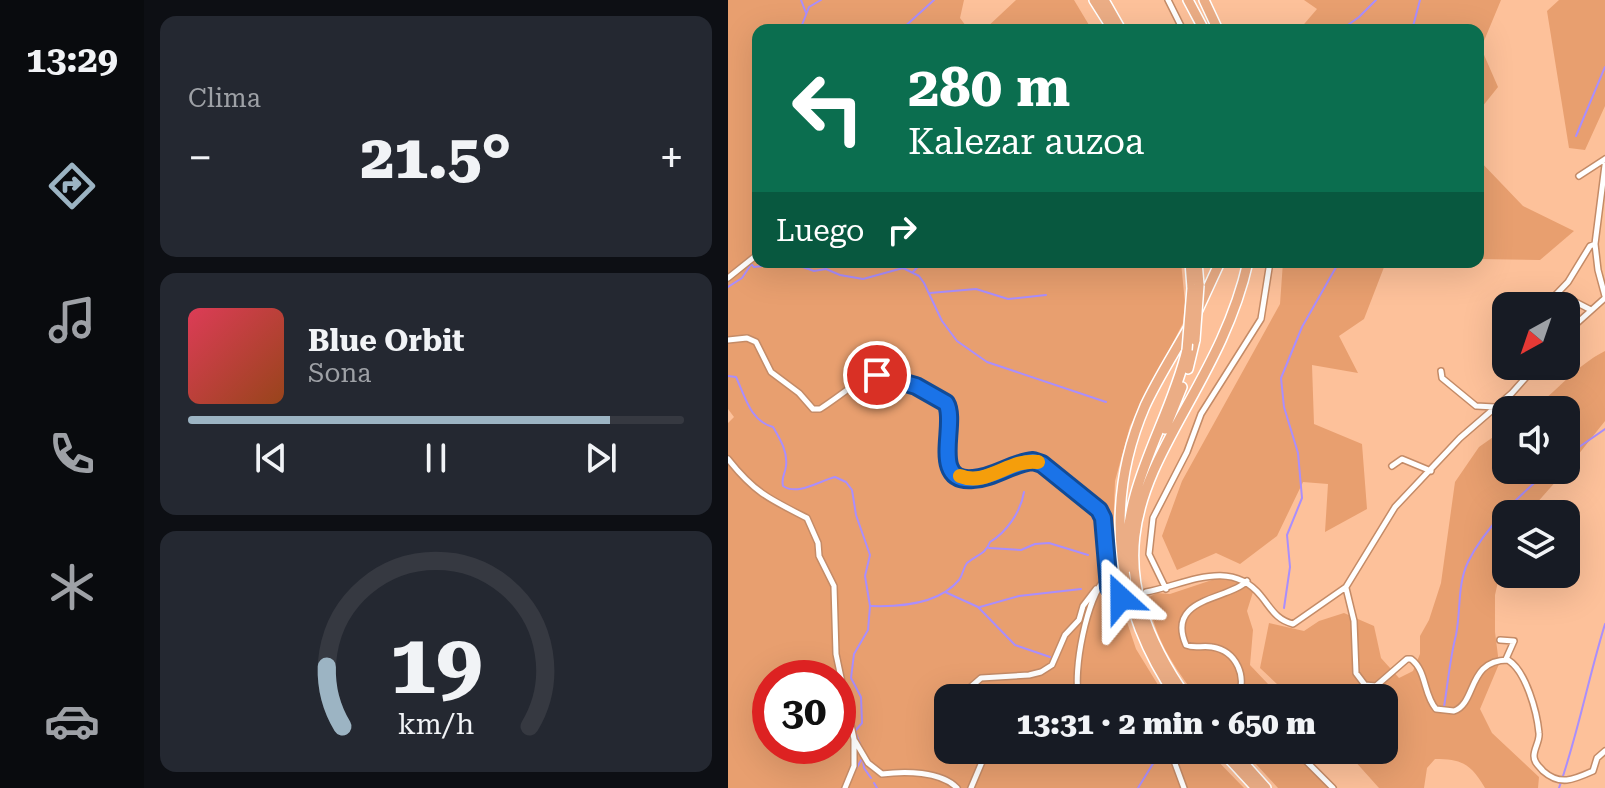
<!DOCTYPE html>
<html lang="es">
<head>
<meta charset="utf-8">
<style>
  body { margin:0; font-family:"Roboto Serif",serif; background:#242831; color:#f1f3f6; height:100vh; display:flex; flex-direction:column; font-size:30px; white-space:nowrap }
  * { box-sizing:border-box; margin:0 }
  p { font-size:26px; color:#9ea1a6 }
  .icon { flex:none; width:44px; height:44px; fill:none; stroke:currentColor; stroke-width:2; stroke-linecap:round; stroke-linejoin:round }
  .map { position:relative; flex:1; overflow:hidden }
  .drawer { display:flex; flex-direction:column; gap:16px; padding:16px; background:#0d0f14; width:584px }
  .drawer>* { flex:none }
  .top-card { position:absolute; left:24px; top:24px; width:732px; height:244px; border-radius:16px; box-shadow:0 8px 32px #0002; background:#0b6e4f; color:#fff; overflow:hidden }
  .needle { width:52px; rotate:220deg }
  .tools { position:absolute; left:764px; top:292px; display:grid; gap:16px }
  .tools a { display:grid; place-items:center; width:88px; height:88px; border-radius:16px; background:#171b24; box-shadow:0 8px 32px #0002; font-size:40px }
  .speed { position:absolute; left:24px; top:660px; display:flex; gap:16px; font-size:40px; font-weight:700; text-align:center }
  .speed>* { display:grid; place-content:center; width:104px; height:104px; border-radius:50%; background:#171b24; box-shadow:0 8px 32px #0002; line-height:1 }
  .speed .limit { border:12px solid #d22; background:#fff; color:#111 }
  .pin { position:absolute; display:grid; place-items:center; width:68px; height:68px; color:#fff; margin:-34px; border:4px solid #fff; border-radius:50%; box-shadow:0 2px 8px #0007 }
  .me { position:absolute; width:88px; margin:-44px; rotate:336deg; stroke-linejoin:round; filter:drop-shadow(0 0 6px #0008) }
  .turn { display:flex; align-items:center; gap:28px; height:168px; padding:0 24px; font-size:36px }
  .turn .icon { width:104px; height:104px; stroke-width:2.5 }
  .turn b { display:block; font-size:56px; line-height:68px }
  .then { display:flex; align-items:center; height:76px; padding:0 24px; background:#0003; gap:16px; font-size:30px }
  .big { font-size:60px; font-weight:800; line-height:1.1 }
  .drawer .card { flex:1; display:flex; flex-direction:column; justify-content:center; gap:12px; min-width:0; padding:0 28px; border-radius:16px; background:#242831 }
  .drawer .dial { align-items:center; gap:0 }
  .dial svg { height:208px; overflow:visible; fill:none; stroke:#363941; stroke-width:7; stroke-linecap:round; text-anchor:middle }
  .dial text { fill:#f1f3f6; stroke:none }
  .song { display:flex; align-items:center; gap:24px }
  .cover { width:96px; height:96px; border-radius:12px; background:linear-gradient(135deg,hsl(350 70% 55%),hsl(20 70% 35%)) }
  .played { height:8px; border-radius:4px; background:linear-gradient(90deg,#9cb4c3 85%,#363941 85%) }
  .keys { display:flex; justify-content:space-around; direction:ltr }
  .heat { display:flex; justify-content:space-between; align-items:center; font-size:44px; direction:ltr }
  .trip { position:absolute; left:206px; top:684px; width:464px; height:80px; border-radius:16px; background:#171b24; box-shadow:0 8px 32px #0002; font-weight:800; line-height:80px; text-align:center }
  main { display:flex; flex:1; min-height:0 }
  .tab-bar { display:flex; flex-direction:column; width:144px; justify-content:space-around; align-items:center; background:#090b0e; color:#9ea1a6 }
  .tab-bar .icon { width:56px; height:56px }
  .tab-bar .on { color:#9cb4c3 }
  .tab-bar b { font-size:36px; color:#f1f3f6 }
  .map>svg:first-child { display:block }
  .green { fill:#e89f6f; fill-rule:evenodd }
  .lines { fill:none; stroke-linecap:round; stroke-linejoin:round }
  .stream { stroke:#aa8efc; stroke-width:2 }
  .minor-casing { stroke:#c48b67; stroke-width:8 }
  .motorway-casing { stroke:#fff; stroke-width:12 }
  .minor { stroke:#fff; stroke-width:5 }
  .motorway { stroke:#ebad85; stroke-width:9 }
  .motorway-bridge-casing { stroke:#fff; stroke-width:12; stroke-linecap:butt }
  .motorway-bridge { stroke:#ebad85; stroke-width:9 }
  .route-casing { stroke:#114b97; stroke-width:20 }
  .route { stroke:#1a73e8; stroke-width:14 }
  .slow { stroke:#f59e0b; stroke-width:14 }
</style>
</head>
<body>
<main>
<nav class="tab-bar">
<b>13:29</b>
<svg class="icon on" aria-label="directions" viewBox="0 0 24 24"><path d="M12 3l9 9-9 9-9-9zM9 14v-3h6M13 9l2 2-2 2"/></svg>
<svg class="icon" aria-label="music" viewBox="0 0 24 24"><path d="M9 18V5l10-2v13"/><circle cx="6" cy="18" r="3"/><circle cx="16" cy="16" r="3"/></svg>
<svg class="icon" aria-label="phone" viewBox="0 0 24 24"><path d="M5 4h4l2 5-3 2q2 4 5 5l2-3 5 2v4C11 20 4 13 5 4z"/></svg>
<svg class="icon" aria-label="climate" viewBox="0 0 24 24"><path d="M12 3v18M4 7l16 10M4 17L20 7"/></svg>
<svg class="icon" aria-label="car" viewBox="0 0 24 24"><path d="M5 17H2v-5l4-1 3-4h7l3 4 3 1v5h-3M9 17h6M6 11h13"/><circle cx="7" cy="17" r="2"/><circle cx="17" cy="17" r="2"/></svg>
</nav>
<section class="drawer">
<div class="card"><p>Clima</p>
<div class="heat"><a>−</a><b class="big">21.5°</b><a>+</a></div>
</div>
<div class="card">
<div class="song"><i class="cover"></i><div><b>Blue Orbit</b><p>Sona</p></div></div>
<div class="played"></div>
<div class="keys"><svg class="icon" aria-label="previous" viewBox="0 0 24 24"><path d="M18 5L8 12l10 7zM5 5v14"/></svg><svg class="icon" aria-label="pause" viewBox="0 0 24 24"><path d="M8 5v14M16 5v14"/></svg><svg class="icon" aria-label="next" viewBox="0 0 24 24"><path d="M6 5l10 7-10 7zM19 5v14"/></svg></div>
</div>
<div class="card dial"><svg viewBox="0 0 100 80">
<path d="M14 69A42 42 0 1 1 86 69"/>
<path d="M14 69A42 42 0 0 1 8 46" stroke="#9cb4c3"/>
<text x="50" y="56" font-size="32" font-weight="700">19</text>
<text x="50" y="72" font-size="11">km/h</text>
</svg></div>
</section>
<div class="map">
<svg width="877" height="788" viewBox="0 0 877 788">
  <rect width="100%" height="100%" fill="#fdc19a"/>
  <path class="green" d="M0 0H236L232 18 241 30H30V262H453L457 303 455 323 402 426 387 481 385 534 395 610 408 649 438 698H220V750H479L516 788H0V423L6 417 0 409ZM42 678H110V746H42Z
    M288 0H346L364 30H256Z
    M576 0H773L753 48 770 87 750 112V30H571L589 9Z
    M831 0H877V106L857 150 841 148 819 11Z
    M750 159 795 206 846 231 812 260 750 259Z
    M555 262H658L636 319 611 336 630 373 584 365 586 424 634 444 639 509 597 532 600 484 575 482 549 536 512 564 488 553 449 570 434 536 454 481 552 304Z
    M877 351V421L838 470V410H803C830 391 847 366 877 351Z
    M778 428V470H838L799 514H778V546L767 595V632L771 664 752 709 764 733 811 777 810 788H757C743 764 734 759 707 759L699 768 696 788H651L617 750H656V698H564L532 668 541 623 576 631 591 621 616 613 646 626 653 658 671 678 685 671 692 654V636L701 620 713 583 727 482 751 447Z
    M504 577 525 592 519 611 525 630 522 665 540 684 533 698H470C447 669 424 635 421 597L429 593 442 594 490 578Z
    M515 750H555L577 764 601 788H550Z"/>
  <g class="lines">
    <path class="stream" d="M73 0 78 13
      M72 30 81 7 93 0
      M173 30 206 0
      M613 30 631 17 648 0
      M684 30 692 0
      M848 136 877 67
      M25 253V237L30 230
      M23 264 26 267 49 264 72 266 86 271 98 269 112 275 135 279 175 268 191 276 196 283 214 321 229 341 259 362 378 402
      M185 272 194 262
      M0 287 14 278 22 266
      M202 293 248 289 280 299 318 295
      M0 376 8 377C17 396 22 421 45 427 52 439 60 452 58 466 57 475 53 477 55 486 70 496 91 481 107 477L118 482 124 490 128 515 142 555 137 576 142 606 140 630 126 654 123 678 133 697 134 723 127 731 134 749
      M838 456 877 429
      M261 548 293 550 307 544 321 543 360 555
      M217 592 250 607 287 645 322 657
      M143 606C172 607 211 604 231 580 235 575 235 568 239 563 248 555 258 554 262 542 279 532 293 511 296 492
      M252 607 291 596 353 589
      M556 608 562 567 559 535 574 498 570 453 556 407 553 378 574 327 611 262
      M716 707C720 682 722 658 728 635 733 611 729 585 740 562 757 527 792 495 821 470
      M135 759 136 768 143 778
      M128 769 135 757
      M146 783 149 788
      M410 788 426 762 429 750
      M831 788C850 734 860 679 877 624"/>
    <g class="minor-casing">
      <path id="minor" d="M440 0 455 30
        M851 176 877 159
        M867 244 870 270 877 296
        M0 278 30 254
        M830 293 863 310
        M817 306 840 282 862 246 867 244 877 165
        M838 333 877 298
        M0 340 19 338 28 342 43 372 71 393 85 409H92C132 383 141 363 190 387 202 393 215 399 222 409 224 425 215 444 219 459 230 504 280 459 305 461 318 463 330 477 341 485 352 495 371 505 376 520 382 541 377 566 381 588L386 595 393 598
        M713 371 714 378 748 406 767 407
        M0 459C26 492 41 499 79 518L90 543 91 556 106 586 108 654 126 739V766L117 788
        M664 466 674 459 703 471
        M618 588 626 621 628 673 637 685 648 686 679 659H683C699 671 695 694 708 709L726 711C749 703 739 660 780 660 798 671 809 712 811 733 812 741 806 748 806 756 806 763 811 766 815 771 832 786 845 780 865 771L869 758 877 751
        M438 589 421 554 425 518 459 452 473 414 533 319 542 262
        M418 592C457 585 502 557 533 596 543 608 548 620 565 624L618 587 667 507 732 438 784 393 808 366
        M772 640 786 641 778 659
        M230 698 253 678 301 675 313 672 324 665 337 635 351 620 355 606 368 589
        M351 698C344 672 359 596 378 578
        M509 698C520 678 509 651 484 647 474 645 467 649 458 645 437 597 501 600 519 581
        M220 706 217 711 220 722
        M127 741 140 763 154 774C176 771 213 771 229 788
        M442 750 456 788
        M561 750 577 760 605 788
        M243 788 259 750"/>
    </g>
    <g class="motorway-casing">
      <path id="motorway" d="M366 0 385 30
        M376 0 393 30
        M460 0 476 30
        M476 0 490 30
        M462 262 464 288
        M469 262 471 285
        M469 312 492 262
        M460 369 467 340
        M437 429 454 387
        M399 568C394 485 440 427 459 350
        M449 698C388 610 374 506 417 406 430 378 447 352 462 325
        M459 698C325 506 481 435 520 262
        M493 750 528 788
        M504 750 538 788"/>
    </g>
    <use href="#minor" class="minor"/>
    <use href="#motorway" class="motorway"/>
    <g class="motorway-bridge-casing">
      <path id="motorway-bridge" d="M467 340 471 285
        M459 350 464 288"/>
    </g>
    <use href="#motorway-bridge" class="motorway-bridge"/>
  </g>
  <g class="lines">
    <g class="route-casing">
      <path id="route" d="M149 375 188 386 218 403C230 423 201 483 245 479 266 478 284 463 305 461L314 464 371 510 375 518 381 588 386 595 393 598"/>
    </g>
    <use href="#route" class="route"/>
    <path class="slow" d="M232 476C259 487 282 458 310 462"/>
  </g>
</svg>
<div class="tools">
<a><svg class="needle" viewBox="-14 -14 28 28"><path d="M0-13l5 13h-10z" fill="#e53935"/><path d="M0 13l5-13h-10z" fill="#9ea1a6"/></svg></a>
<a><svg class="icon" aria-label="sound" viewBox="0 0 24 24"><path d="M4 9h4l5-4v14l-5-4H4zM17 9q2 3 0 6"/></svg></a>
<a><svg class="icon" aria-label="layers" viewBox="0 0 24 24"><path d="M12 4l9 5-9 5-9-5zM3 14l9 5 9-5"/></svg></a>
</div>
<div class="speed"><div class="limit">30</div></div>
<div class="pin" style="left:149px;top:375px;background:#d93025"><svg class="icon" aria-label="arrive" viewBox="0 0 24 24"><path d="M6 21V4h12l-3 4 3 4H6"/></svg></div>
<svg class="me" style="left:393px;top:598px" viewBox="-20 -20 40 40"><path d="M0-17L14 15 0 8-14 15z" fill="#1a73e8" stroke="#fff" stroke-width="4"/></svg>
<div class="trip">13:31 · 2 min · 650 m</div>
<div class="top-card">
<div class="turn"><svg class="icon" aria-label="left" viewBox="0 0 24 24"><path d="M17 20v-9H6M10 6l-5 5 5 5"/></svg><div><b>280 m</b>Kalezar auzoa</div></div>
<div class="then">Luego<svg class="icon" aria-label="right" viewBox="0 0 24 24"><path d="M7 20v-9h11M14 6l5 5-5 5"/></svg></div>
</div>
</div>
</main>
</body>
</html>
